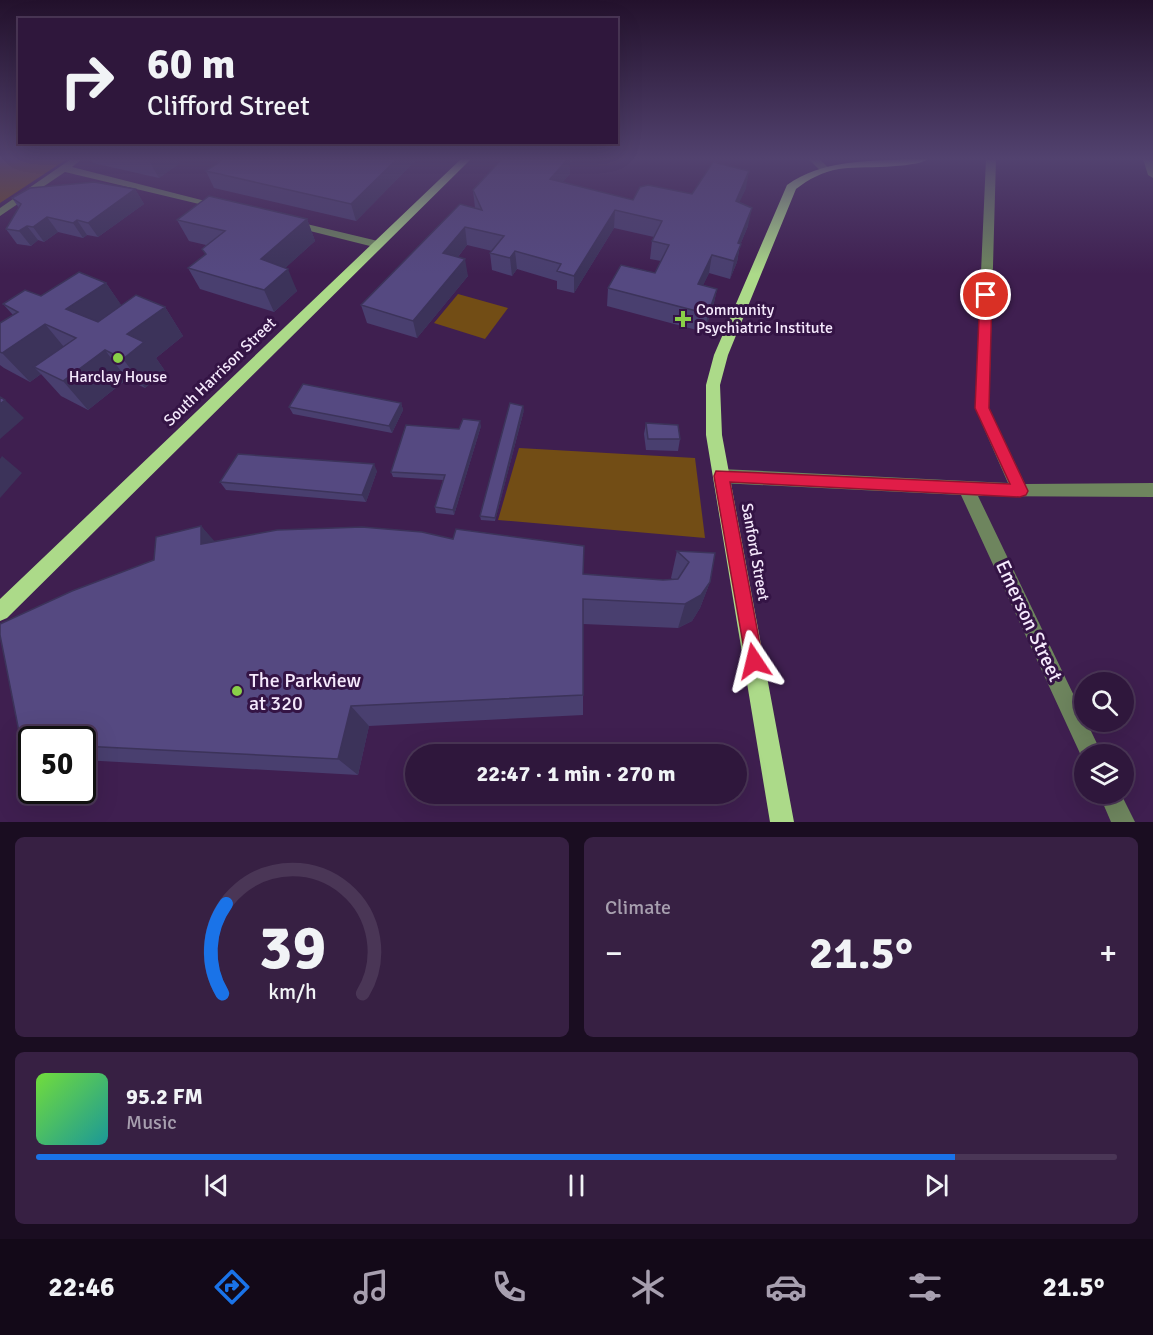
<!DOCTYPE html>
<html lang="en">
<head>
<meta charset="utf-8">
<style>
  body { margin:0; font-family:Signika,sans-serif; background:#372043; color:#f1f3f6; height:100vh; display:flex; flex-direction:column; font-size:22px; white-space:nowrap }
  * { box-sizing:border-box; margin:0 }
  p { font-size:20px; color:#a79faf }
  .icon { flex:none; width:33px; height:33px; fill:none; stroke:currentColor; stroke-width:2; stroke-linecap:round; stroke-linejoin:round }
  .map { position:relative; height:822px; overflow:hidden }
  .side { display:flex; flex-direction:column; gap:15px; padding:15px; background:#1a0d21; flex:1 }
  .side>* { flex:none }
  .banner { position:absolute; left:18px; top:18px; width:600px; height:126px; border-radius:0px; box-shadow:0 6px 24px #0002,0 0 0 2px #4a3656; background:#2f173c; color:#f1f3f6; overflow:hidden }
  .fabs { position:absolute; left:1074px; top:672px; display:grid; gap:12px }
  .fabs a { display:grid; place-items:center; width:60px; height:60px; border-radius:50%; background:#2f173c; box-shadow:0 6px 24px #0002,0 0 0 2px #4a3656; font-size:30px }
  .speed { position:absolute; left:18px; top:726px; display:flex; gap:12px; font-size:30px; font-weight:700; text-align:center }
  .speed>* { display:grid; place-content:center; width:78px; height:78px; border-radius:50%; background:#2f173c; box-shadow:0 6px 24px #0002,0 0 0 2px #4a3656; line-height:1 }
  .speed .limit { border:3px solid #111; border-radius:9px; background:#fff; color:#111 }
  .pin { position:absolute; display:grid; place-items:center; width:51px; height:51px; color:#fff; margin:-26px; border:3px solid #fff; border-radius:50%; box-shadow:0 2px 6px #0007 }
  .me { position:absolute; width:66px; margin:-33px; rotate:350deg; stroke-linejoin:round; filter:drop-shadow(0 0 4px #0008) }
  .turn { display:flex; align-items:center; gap:21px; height:126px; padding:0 30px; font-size:27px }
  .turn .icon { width:78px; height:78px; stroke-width:2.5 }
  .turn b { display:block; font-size:42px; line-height:51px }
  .big { font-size:45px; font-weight:700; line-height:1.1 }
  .side .tile { flex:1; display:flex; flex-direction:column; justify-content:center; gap:9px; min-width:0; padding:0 21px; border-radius:9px; background:#372043 }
  .side .dial { align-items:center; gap:0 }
  .dial svg { height:156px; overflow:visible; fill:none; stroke:#4a3656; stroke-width:7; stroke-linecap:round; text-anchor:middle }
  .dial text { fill:#f1f3f6; stroke:none }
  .song { display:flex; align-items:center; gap:18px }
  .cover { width:72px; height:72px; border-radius:9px; background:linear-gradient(135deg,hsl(100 70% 55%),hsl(180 70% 35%)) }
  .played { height:6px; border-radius:3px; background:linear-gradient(90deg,#1a73e8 85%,#4a3656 85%) }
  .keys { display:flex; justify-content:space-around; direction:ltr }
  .heat { display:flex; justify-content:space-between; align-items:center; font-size:33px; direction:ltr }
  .side .tiles { flex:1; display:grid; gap:15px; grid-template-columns:1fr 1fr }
  .tile:last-child { grid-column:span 2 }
  .trip { position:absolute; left:405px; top:744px; width:342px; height:60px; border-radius:30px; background:#2f173c; box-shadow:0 6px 24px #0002,0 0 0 2px #4a3656; font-weight:700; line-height:60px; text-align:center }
  .dock { display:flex; height:96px; justify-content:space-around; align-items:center; background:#130918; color:#a79faf }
  .dock .icon { width:42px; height:42px }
  .dock .active { color:#1a73e8 }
  .dock b { font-size:27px; color:#f1f3f6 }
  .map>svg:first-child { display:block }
  .green { fill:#724d15 }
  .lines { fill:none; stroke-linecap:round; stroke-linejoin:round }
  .minor { fill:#6e855e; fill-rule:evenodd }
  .major { fill:#acda89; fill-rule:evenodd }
  .wall { fill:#493f6f }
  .shaded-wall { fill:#3c335a }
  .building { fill:#554981; stroke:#3c335a; stroke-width:1.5 }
  .route { fill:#e11d48; stroke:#92132f; stroke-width:1.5 }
  .poi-dot { fill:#89cf48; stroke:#341445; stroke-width:2 }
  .labels { text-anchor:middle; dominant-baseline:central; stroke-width:6; stroke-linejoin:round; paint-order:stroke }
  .poi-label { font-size:16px; fill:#f5e9fc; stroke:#341445; text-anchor:start }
  .street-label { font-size:16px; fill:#f5e9fc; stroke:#341445 }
  .near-street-label { font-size:20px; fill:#f5e9fc; stroke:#341445 }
  .near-poi-label { font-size:20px; fill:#f5e9fc; stroke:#341445; text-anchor:start }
</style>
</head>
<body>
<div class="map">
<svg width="1153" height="822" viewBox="0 0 1153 822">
  <rect width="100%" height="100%" fill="#3f1f50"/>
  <path class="green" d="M0 159H67L0 203Z
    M458 294 508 308 485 339 434 323Z
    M519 448 695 458 705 538 498 520Z"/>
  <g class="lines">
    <path class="minor" d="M71 159H82L72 167 225 206 220 209 65 172 0 216V208Z
      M808 159H819L830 169 821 171Z
      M986 159H996L989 408 1025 484 1153 483V497L978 496 1102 754H1084V762L961 495 721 483 715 481 713 476 715 471 721 469 1008 483 975 408Z
      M1143 159H1153V178L1148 175Z
      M290 220 382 242 384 244 378 248 286 225V221Z
      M1099 794H1121L1135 822H1111Z"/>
    <path class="major" d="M461 159H471L7 618 0 621V599Z
      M903 159H928C914 169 859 166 839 169 822 172 809 179 796 189L728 355 720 385 722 435 794 822H770L706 435V385L714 355 787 185C823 160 862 162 903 159Z"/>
  </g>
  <path class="wall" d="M91 159H178L180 163 159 178 93 163Z
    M417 159 356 221 214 188 206 171Z
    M502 159H574L569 164 570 174 562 182 633 200 746 188 739 202 748 226 740 245 737 262 730 279 709 273 703 285 717 289 713 307 704 332 607 306 608 288 655 273 661 261 650 259 652 241 654 237 614 228 574 293 557 289V281L517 269 512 276 492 270 490 253 492 251 467 245 458 257 468 276 417 338 367 323 361 305 475 208 473 190Z
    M135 189 144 204 98 237 87 235 83 238 58 232 44 242 38 240 31 246 17 244 6 229 19 208 12 198Z
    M307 219 315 241 285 268 297 291 274 312 200 289 188 268 206 255 202 249 206 245 189 241 177 220Z
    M106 283 121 305 165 307 183 336 156 358 165 371 145 388 127 379 88 410 61 396 41 374 30 382 4 368 0 365V323L13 315 3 304Z
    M401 403 403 410 392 433 293 414 289 407Z
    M524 410 495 521 481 520 480 516Z
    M646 423 680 439 678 451 646 450 644 434Z
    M481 426 454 515 436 513 435 507 443 480 393 477 391 472 459 429Z
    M377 471 366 502 226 490 220 482Z
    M201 526 214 542 583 574 663 580 672 579 671 578 677 551 710 582 700 608 692 621 678 628 583 624V715L369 726 358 775 82 760V740H32V746L21 742 154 560Z"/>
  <path class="shaded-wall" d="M148 159H178L180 163 159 178Z
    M397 159H417L356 221 351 204Z
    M562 159H574L569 164 570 174 550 197V179Z
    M749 171 746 188 732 219 736 201Z
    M135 189 144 204 98 237 88 223Z
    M752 208 748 226 740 245 737 262 730 279 738 243Z
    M615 210 614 228 574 293V276Z
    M47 217 58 232 44 242 33 227Z
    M307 219 315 241 271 281 261 259Z
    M77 220 87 235 83 238 73 223Z
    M27 226 38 240 31 246 19 231Z
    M465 227 467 245 447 271 443 253Z
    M515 251 517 269 512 276 510 258Z
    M712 255 709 273 695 302 698 284Z
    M465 259 468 276 417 338 413 321Z
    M288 269 297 291 274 312 264 290Z
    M106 283 126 312 89 338 66 309Z
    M717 289 713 307 704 332 708 314Z
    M165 307 183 336 156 358 165 371 145 388 123 359 127 334Z
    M45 324 69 353 34 367 41 374 30 382 2 353Z
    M105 350 127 379 88 410 63 381Z
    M5 400 24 418 0 439V404Z
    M401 403 403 410 392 433 389 426Z
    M523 406 524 410 495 521V518Z
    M480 421 481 426 454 515 453 510Z
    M2 456 22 473 0 498V459Z
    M374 464 377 471 366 502 362 495Z
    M201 526 226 554 201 544Z
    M710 582 700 608 692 621 678 628 685 604Z
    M351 706 369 726 358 775 338 759Z"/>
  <path class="building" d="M224 159H397L351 204 206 171Z
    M502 159H568L550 179 633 200 640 187 648 185 692 194 713 162 749 171 736 201 752 208 738 243 741 244 734 261 712 255 698 284 717 289 708 314 608 288 621 265 655 273 669 245 652 241 662 221 615 210 574 276 557 271 561 264 515 251 510 258 490 253 504 236 465 227 443 253 465 259 413 321 361 305 460 204 482 210 473 190Z
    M94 182 135 189 88 223 77 220 73 223 47 217 33 227 27 226 19 231 6 229 21 204 12 198 30 188Z
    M209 196 307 219 261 259 288 269 264 290 188 268 206 254 202 249 225 231 177 220Z
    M79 272 106 283 66 309 98 322 136 295 165 307 127 334 144 342 123 359 105 350 63 381 34 367 76 338 45 324 2 353 0 352V323L18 312 3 304 25 290 41 296Z
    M303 384 401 403 389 426 289 407Z
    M0 397 5 400 0 404Z
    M510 403 523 406 495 518 480 516Z
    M463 419 480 421 453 510 435 507 445 475 391 472 406 425 459 429Z
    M646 423 678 425 680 439H648Z
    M238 454 374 464 362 495 220 482Z
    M201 526V544L277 530 362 527 422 532 453 539 456 529 584 546 583 574 663 580 678 579 689 562 677 551 715 553 710 582 701 595 685 604 583 599V695L351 706 338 759 82 746V740H32V743L21 742 0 635V624L72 591 154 560 156 537Z"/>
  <linearGradient id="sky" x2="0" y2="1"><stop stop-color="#23112c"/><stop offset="0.58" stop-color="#52426f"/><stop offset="1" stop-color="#52426f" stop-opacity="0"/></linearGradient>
  <rect width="1153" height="274" fill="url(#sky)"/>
  <path class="route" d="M986 291 992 295 989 408 1028 491 1026 495 1020 497 730 482 763 661 760 667 754 670 747 667 714 476 716 471 1010 484 975 408 980 295Z"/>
  <g class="poi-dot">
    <path d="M680 310h6v6h6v6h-6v6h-6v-6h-6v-6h6z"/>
    <circle cx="118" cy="358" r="6"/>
    <circle cx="237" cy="691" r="6"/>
  </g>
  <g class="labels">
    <g class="poi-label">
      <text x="696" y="310">Community<tspan x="696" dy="18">Psychiatric Institute</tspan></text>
      <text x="118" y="377" text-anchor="middle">Harclay House</text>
    </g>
    <g class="street-label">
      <text transform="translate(220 372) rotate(-44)">South Harrison Street</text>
      <text transform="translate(755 552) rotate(80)">Sanford Street</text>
    </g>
    <g class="near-street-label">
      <text transform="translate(1029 621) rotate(65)">Emerson Street</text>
    </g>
    <g class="near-poi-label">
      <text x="249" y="680">The Parkview<tspan x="249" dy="23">at 320</tspan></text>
    </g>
  </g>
</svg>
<div class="fabs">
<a><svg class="icon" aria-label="search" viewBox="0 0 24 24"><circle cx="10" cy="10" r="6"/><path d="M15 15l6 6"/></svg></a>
<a><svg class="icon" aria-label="layers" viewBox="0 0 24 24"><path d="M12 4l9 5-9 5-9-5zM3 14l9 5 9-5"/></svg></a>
</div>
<div class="speed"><div class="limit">50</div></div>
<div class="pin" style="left:986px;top:295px;background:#d93025"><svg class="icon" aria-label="arrive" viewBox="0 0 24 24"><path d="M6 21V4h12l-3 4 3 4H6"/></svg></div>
<svg class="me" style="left:754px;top:661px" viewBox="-20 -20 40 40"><path d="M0-17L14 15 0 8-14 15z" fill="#e11d48" stroke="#fff" stroke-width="4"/></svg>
<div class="trip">22:47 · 1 min · 270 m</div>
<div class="banner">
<div class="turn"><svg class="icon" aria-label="right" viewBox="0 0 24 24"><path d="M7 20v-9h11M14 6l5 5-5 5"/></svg><div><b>60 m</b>Clifford Street</div></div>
</div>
</div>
<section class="side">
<div class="tiles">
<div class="tile dial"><svg viewBox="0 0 100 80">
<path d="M14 69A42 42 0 1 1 86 69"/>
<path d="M14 69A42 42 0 0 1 16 23" stroke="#1a73e8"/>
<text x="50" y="56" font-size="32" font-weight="700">39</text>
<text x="50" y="72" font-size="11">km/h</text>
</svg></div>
<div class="tile"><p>Climate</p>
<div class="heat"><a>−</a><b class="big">21.5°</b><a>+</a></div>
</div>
<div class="tile">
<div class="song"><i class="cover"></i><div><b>95.2 FM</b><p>Music</p></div></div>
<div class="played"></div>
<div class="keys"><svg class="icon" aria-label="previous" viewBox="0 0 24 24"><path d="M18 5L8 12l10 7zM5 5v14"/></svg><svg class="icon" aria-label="pause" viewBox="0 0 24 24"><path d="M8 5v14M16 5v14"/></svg><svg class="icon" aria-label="next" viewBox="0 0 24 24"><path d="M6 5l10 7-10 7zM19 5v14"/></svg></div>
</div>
</div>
</section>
<nav class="dock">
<b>22:46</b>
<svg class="icon active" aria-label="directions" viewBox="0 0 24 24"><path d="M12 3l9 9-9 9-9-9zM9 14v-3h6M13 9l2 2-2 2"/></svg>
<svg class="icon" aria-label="music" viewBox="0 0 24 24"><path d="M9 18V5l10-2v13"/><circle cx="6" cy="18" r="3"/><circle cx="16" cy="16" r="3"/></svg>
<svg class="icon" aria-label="phone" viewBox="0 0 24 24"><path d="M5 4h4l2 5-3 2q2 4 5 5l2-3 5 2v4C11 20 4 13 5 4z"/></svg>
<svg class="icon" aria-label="climate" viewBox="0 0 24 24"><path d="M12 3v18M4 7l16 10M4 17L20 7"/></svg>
<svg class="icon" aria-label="car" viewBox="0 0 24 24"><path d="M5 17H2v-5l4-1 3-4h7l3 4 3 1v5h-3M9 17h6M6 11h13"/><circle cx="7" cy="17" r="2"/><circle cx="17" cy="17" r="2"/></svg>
<svg class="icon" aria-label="filters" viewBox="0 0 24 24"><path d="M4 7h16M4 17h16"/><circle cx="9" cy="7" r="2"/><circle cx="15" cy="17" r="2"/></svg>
<b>21.5°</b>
</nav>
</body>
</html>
